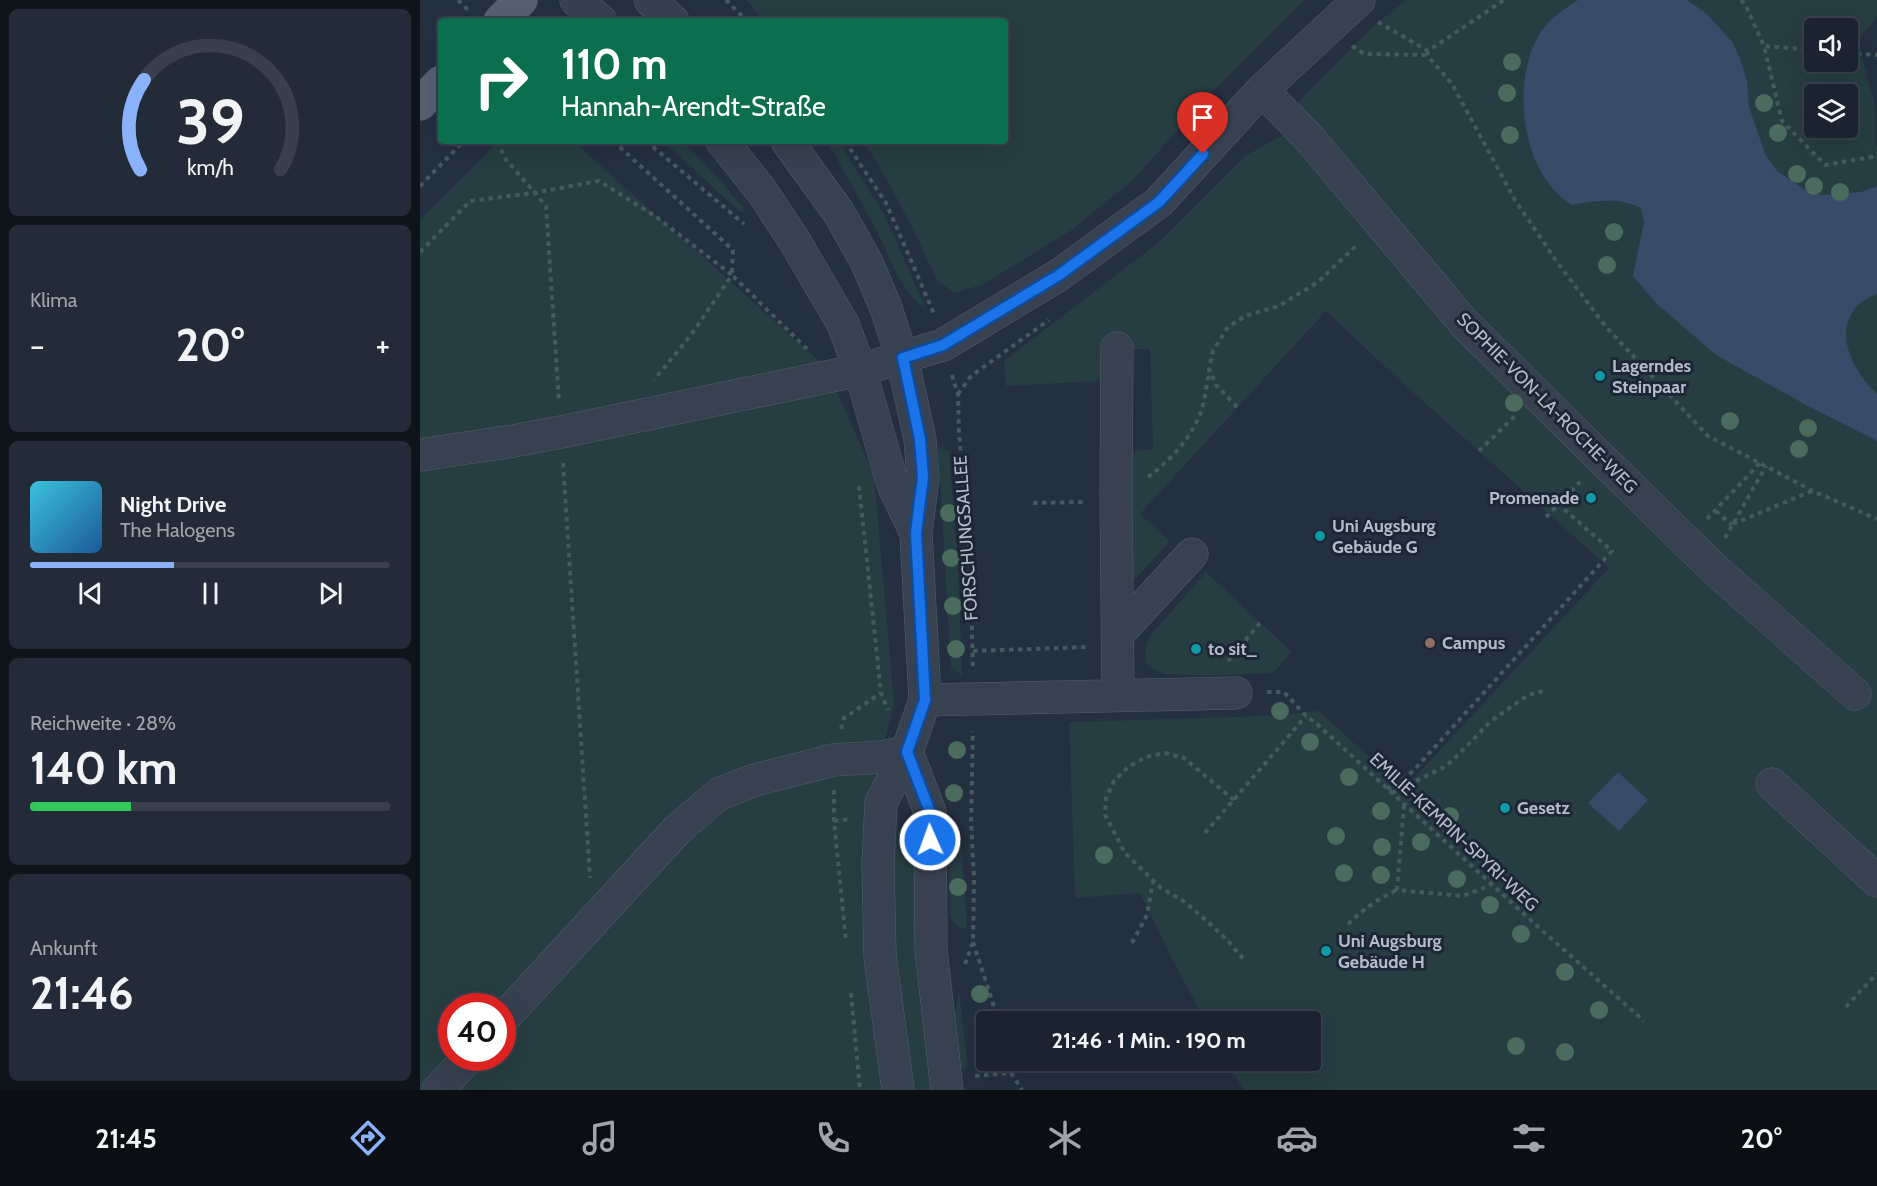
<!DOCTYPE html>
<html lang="de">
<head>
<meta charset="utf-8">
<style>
  body { margin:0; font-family:Cabin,sans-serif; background:#242b38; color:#f1f3f6; height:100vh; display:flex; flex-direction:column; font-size:22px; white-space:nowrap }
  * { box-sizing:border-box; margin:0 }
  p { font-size:20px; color:#a0a4ab }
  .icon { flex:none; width:33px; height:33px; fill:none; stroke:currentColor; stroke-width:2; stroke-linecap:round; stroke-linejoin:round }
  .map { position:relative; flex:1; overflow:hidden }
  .details { display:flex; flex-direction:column; gap:9px; padding:9px; background:#0f131a; width:420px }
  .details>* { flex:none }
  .guide { position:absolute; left:18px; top:18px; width:570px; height:126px; border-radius:6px; box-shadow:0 6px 24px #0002,0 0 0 2px #39404c; background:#0b6e4f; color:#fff; overflow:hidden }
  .tools { position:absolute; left:1384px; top:18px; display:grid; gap:12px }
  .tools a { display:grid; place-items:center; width:54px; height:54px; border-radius:6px; background:#1b2330; box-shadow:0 6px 24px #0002,0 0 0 2px #39404c; font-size:30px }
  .speed { position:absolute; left:18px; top:993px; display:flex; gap:12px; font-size:30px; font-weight:700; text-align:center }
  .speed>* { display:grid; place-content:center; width:78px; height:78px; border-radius:50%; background:#1b2330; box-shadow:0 6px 24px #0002,0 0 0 2px #39404c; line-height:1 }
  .speed .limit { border:9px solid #d22; background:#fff; color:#111 }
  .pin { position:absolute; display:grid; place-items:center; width:51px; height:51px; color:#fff; margin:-62px -26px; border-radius:50% 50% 50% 0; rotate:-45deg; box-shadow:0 0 6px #0007 }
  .pin .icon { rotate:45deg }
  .me { position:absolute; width:66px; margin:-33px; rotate:358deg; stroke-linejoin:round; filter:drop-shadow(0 0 4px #0008) }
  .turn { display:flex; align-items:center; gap:21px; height:126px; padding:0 24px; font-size:27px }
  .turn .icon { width:78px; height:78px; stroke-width:2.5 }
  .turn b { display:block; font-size:42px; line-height:51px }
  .big { font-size:45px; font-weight:700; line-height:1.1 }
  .details .card { flex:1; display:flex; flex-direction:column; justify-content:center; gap:9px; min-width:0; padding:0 21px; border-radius:9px; background:#242b38 }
  .details .dial { align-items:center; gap:0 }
  .dial svg { height:156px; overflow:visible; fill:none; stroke:#39404c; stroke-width:7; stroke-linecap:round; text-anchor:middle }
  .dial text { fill:#f1f3f6; stroke:none }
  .song { display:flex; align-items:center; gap:18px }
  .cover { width:72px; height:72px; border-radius:9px; background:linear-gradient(135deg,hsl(190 70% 55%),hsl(210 70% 35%)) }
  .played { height:6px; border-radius:3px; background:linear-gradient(90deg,#89b2fb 40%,#39404c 40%) }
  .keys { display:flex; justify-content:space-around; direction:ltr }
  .heat { display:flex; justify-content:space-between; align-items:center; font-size:33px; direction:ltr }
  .charge { height:9px; border-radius:4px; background:linear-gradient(90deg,#34c759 28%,#39404c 0) }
  .trip { position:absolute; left:556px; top:1011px; width:345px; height:60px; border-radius:6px; background:#1b2330; box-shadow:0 6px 24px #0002,0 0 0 2px #39404c; font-weight:700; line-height:60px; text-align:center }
  .dock { display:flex; height:96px; justify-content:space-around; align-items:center; background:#0b0e13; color:#a0a4ab }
  .dock .icon { width:42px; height:42px }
  .dock .current { color:#89b2fb }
  .dock b { font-size:27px; color:#f1f3f6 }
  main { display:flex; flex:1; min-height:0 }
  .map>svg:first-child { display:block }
  .green { fill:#263d41; fill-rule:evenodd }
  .water { fill:#384c69 }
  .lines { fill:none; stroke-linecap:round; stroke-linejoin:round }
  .minor-casing { stroke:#565f6d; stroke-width:33 }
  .major-casing { stroke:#414a59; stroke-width:34 }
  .path { stroke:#445a5e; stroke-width:4; stroke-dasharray:4.5 4.5; stroke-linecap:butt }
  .minor { stroke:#384150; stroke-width:32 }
  .major { stroke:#566070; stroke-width:33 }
  .tree { fill:#4b6b5e }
  .route-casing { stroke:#114b97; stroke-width:15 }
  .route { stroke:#1a73e8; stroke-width:10 }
  .culture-dot { fill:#0f9aa8; stroke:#1d2635; stroke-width:2 }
  .education-dot { fill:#8d6e63; stroke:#1d2635; stroke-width:2 }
  .labels { text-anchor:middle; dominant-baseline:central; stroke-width:6; stroke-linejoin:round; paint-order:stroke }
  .poi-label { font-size:18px; font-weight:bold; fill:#b4bcca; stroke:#1d2635; text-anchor:start }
  .street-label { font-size:18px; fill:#b4bcca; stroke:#1d2635 }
</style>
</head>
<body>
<main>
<section class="details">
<div class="card dial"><svg viewBox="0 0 100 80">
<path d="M14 69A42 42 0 1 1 86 69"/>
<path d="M14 69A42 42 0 0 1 16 23" stroke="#89b2fb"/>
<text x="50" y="56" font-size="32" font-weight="700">39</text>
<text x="50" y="72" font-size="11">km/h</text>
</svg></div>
<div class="card"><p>Klima</p>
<div class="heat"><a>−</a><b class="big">20°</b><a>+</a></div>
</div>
<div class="card">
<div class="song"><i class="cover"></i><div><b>Night Drive</b><p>The Halogens</p></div></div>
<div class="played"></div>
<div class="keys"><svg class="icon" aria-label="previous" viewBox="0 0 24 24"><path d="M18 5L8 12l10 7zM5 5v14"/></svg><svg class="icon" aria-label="pause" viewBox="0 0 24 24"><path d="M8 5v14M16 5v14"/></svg><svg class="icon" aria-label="next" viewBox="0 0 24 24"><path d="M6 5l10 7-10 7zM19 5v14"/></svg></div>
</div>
<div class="card"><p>Reichweite · 28%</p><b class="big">140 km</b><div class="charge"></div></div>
<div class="card"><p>Ankunft</p><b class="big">21:46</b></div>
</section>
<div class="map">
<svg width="1457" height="1090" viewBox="0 0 1457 1090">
  <rect width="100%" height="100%" fill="#242f40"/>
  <path class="green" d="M326 0H884L794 90 712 181 650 231 562 285 534 293 517 280 493 229 465 176 443 141H585V21H344Z
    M986 0H1457V18L1438 41 1455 106V144L1457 146V1090H824L805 1061 891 1060V1022L785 1021 753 961 720 893 655 898 649 722 843 716 899 711 984 789 1189 568 976 377 906 311 720 514 750 541 706 589 705 501 712 469V451L733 449 730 349H681L682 381 586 386 584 361 739 242 825 156 886 122 874 106 951 28ZM1395 28H1428V62H1395ZM1395 94H1428V128H1395Z
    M79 141H153L406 367 454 475 474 702 448 815 475 830H494L496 941 536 1090H0V220ZM32 1006H82V1058H32Z
    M243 141H263L294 173 326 211 320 212Z
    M404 141H419L421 145 465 216 506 309C481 294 468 252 454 226 441 201 427 177 413 152Z
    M518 446 529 452 538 563 542 676 531 667Z
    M786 572 872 652 853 673 787 676 744 674 735 670 726 662V645L729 637Z
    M540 830 547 928C537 929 534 924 530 916L529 835Z
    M539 991 548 1068 536 1071 533 1026Z"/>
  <path class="water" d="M1158 0H1267L1287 14 1313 43 1321 61 1327 82 1329 107 1346 156 1357 171 1388 192 1401 195 1441 192 1457 186V294C1450 297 1443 300 1437 306 1412 334 1435 373 1457 394V441L1388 406 1296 355 1236 303 1213 276 1224 222 1221 208C1197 197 1177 201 1152 205 1101 174 1090 82 1120 33 1129 19 1144 9 1158 0Z
    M1198 772 1228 800 1199 831 1168 803Z"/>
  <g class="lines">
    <g class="minor-casing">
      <path id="minor" d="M156 0 181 21
        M230 0 253 21
        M842 90 889 138 1045 324 1290 565 1435 694
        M302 141 343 193 374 240 423 324 440 370 473 485 496 533
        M367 141 419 213 447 263 466 308 482 358 500 439 503 477 496 533 505 700 487 752 461 803 458 864 460 956 478 1090
        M697 348 696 494 698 695
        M0 455 93 441 141 432 440 370 523 345 639 275 739 202 842 90 939 0
        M698 634 772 554
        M505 700 816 693
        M487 752 510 812 511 950 527 1090
        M1352 784 1457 881
        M82 1020 258 829 299 794 335 780 413 760 461 757 487 752
        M18 1090 48 1058"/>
    </g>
    <g class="major-casing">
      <path id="major" d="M80 21 101 0
        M0 104 21 82"/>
    </g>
    <path class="path" d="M38 0 50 12
      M306 0 327 21
      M1321 0 1325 4 1344 46
      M958 22 1008 51 1084 0
      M932 46 944 54 1006 55
      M1395 50 1344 46 1362 121 1405 165 1457 156
      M1008 51 1007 55 1032 84 1095 200 1137 262 1186 327 1288 436 1393 491 1457 519
      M1428 53 1457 55
      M78 141 84 157 126 206 139 402
      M193 141 313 250 312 275 388 350
      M226 141 324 224
      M425 141 466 203 515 316
      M0 186 44 141
      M0 252 50 201 113 193 179 181 235 216 312 275 271 335 234 380
      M532 375 538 395 539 432 550 560 553 669
      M538 394 551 376 629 320
      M817 407 796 385 789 369 793 351 808 327 825 316 859 306 898 282 938 244
      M1059 451 1095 416
      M143 463 170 878
      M728 477C750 461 771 438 781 412 785 399 787 384 789 370
      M439 486 461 693 468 710
      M613 503 666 502
      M1296 511 1312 525
      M1126 517 1160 482
      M1287 519 1340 463
      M1313 524 1392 491
      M1305 538 1346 466
      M553 651 669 647
      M808 661 840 623
      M847 692H864L886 716 897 724 1116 925 1224 1021
      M421 729 424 718 461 693
      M967 789 986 777 994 770 1192 551 1138 504
      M414 790V821L426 941
      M972 793 1024 767 1033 760 1071 721 1108 695 1123 691
      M814 800 764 758 745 753 726 757 708 767 694 781 686 798 685 815 705 853 741 888 765 902 789 923 808 941 824 960
      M984 805 977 890 1043 896 1071 885
      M414 821 430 819
      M785 833 886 716
      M928 924C943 910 957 899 977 890
      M553 942 579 1022
      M712 943 727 915 733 881
      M545 964 553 942 554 878 551 820 553 731
      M431 993 440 1090
      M1426 1007 1457 973
      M589 1060 591 1073
      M555 1076 591 1073 602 1090"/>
    <use href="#minor" class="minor"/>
    <use href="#major" class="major"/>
  </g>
  <g class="tree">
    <circle cx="1092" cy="62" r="9"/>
    <circle cx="1087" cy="93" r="9"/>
    <circle cx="1344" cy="103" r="9"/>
    <circle cx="1358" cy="133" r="9"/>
    <circle cx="1090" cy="135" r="9"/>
    <circle cx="1377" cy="174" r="9"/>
    <circle cx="1394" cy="186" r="9"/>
    <circle cx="1420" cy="192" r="9"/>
    <circle cx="1194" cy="232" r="9"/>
    <circle cx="1187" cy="265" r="9"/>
    <circle cx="1094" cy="403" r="9"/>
    <circle cx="1310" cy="421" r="9"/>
    <circle cx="1388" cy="428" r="9"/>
    <circle cx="1379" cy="449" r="9"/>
    <circle cx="529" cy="513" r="9"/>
    <circle cx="531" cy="558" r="9"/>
    <circle cx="533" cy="606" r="9"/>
    <circle cx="536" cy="649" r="9"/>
    <circle cx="860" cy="711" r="9"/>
    <circle cx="890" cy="742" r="9"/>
    <circle cx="537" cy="750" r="9"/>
    <circle cx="929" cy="777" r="9"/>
    <circle cx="534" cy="793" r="9"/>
    <circle cx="961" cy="811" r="9"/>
    <circle cx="1030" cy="816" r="9"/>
    <circle cx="916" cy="836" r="9"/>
    <circle cx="1001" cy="842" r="9"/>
    <circle cx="962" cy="847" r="9"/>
    <circle cx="684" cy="855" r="9"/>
    <circle cx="924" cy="873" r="9"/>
    <circle cx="961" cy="875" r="9"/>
    <circle cx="1037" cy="879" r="9"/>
    <circle cx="538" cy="887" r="9"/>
    <circle cx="1070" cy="905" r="9"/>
    <circle cx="1101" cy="934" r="9"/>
    <circle cx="1145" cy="972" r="9"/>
    <circle cx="560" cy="994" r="9"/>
    <circle cx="1179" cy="1010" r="9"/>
    <circle cx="1096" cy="1046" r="9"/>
    <circle cx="1145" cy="1052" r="9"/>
  </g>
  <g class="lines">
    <g class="route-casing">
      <path id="route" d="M510 840V812L487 752 505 700 496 533 503 477 500 439 483 358 523 345 639 275 739 202 783 154"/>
    </g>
    <use href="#route" class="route"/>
  </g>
  <g class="culture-dot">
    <circle cx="1180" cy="376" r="6"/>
    <circle cx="1171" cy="498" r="6"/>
    <circle cx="900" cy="536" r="6"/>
    <circle cx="776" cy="649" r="6"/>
    <circle cx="1085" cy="808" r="6"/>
    <circle cx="906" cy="951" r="6"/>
  </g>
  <circle class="education-dot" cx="1010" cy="643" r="6"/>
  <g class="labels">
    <g class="poi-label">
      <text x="1192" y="366">Lagerndes<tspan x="1192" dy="21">Steinpaar</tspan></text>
      <text x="1159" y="498" text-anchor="end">Promenade</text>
      <text x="912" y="526">Uni Augsburg<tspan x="912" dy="21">Gebäude G</tspan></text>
      <text x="1022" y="643">Campus</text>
      <text x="788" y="649">to sit_</text>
      <text x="1097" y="808">Gesetz</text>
      <text x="918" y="941">Uni Augsburg<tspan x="918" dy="21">Gebäude H</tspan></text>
    </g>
    <g class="street-label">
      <text transform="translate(1127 403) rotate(45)">SOPHIE-VON-LA-ROCHE-WEG</text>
      <text transform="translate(546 538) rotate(-94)">FORSCHUNGSALLEE</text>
      <text transform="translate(1034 832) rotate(43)">EMILIE-KEMPIN-SPYRI-WEG</text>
    </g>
  </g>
</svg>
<div class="tools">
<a><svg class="icon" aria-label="sound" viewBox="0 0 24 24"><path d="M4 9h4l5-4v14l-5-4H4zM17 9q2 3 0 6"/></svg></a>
<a><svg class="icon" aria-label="layers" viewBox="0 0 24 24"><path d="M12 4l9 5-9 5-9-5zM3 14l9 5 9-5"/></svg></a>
</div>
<div class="speed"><div class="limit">40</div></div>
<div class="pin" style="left:783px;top:154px;background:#d93025"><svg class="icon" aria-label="arrive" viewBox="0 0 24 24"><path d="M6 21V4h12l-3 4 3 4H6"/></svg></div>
<svg class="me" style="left:510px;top:840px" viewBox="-20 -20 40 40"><circle r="17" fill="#1a73e8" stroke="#fff" stroke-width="3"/><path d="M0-11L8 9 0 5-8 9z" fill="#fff"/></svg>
<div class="trip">21:46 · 1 Min. · 190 m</div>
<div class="guide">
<div class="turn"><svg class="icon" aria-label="right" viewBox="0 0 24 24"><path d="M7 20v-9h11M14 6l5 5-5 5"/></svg><div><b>110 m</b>Hannah-Arendt-Straße</div></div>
</div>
</div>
</main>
<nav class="dock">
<b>21:45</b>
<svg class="icon current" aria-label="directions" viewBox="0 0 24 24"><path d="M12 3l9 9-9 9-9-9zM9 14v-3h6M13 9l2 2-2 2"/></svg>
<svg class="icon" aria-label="music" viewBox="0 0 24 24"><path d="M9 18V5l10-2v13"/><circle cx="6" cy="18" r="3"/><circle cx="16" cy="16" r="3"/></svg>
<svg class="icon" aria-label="phone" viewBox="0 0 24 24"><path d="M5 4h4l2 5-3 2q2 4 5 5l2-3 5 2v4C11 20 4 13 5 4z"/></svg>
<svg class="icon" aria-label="climate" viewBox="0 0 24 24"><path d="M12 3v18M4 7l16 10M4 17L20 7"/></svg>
<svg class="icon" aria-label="car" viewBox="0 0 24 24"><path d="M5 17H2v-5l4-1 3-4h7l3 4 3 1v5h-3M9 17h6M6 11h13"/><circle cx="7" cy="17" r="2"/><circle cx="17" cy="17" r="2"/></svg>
<svg class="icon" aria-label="filters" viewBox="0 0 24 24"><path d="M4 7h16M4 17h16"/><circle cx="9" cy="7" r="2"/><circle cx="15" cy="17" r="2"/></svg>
<b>20°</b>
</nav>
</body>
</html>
